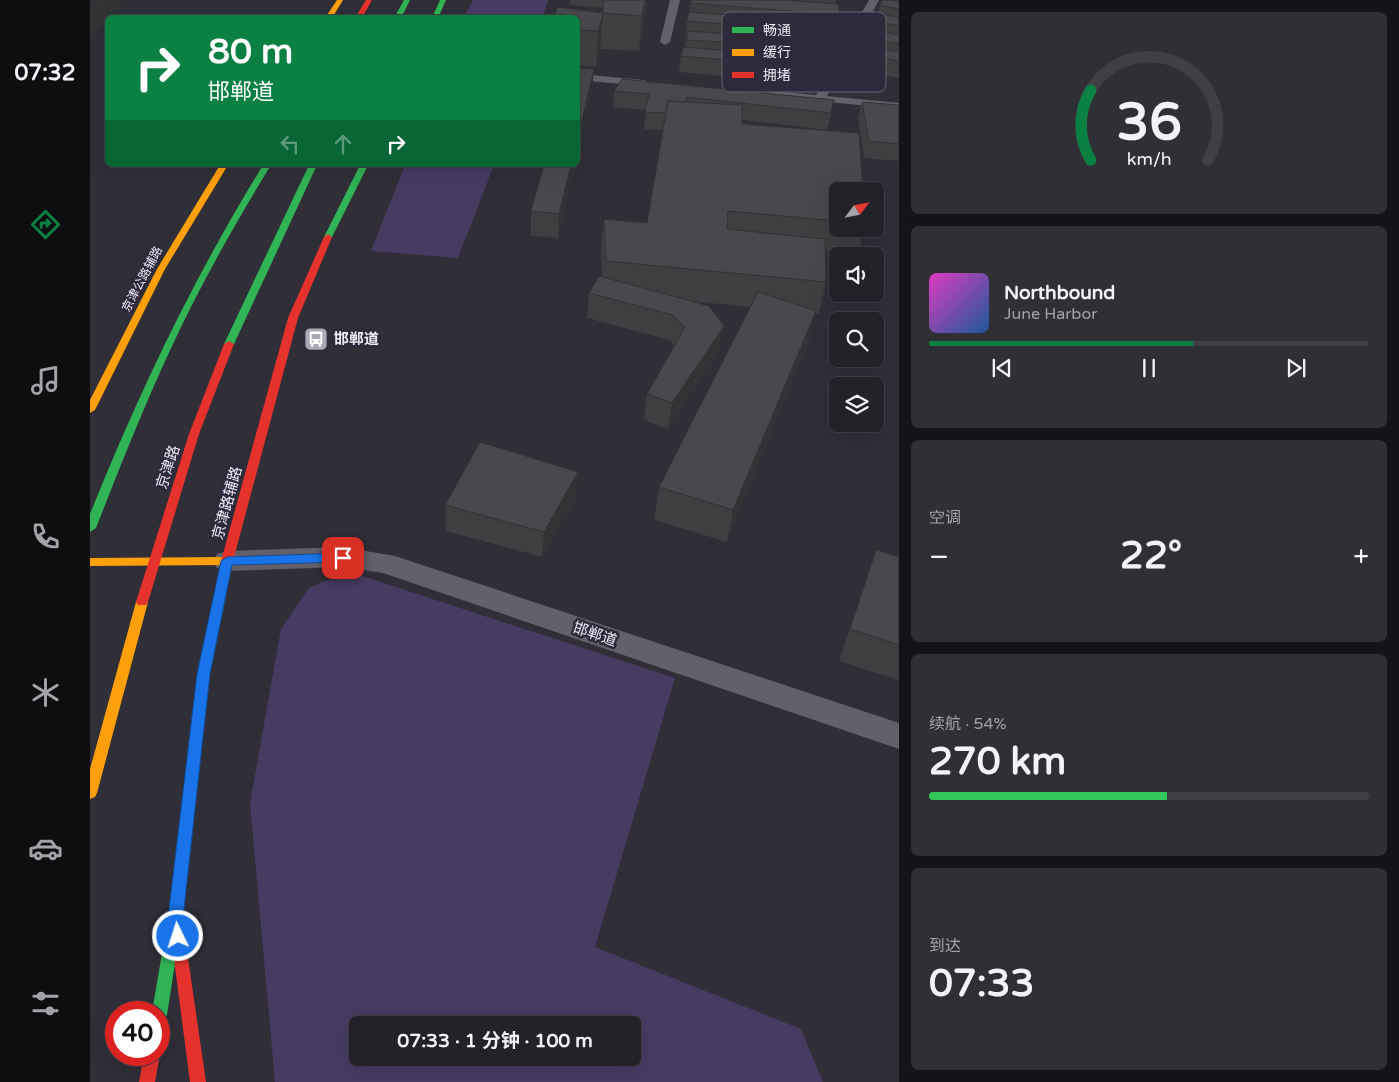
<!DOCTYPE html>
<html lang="zh">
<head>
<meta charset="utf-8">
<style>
  body { margin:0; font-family:"Varela Round","Noto Sans SC",sans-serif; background:#302f35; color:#f1f3f6; height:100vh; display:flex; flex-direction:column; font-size:19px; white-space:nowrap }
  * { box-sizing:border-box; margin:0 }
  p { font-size:16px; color:#a3a4a8 }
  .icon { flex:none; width:28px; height:28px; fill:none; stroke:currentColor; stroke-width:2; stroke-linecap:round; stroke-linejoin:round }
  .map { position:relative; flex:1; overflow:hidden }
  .details { display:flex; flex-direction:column; gap:12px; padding:12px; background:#141317; width:500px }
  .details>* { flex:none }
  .banner { position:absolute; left:15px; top:15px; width:475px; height:152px; border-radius:8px; box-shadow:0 5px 20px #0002,0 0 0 1px #413f46; background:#0b8043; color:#fff; overflow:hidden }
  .needle { width:32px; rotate:58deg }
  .tools { position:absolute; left:739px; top:182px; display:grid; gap:10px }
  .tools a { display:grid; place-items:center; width:55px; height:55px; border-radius:8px; background:#242229; box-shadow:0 5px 20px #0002,0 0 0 1px #413f46; font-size:25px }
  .speed { position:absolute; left:15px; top:1001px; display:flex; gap:10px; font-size:25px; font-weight:700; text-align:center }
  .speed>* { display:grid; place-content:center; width:65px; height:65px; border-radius:50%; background:#242229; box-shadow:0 5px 20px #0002,0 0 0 1px #413f46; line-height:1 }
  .speed .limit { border:8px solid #d22; background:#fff; color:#111 }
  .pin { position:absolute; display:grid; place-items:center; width:42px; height:42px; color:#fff; margin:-21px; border-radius:10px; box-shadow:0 2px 8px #0006 }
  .me { position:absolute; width:55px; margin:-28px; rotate:356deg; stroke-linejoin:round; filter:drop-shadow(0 0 4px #0008) }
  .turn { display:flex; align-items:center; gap:18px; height:105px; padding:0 20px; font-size:22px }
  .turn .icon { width:65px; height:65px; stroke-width:2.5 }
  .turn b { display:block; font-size:35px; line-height:42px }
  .lanes { display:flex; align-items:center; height:48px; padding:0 20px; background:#0003; justify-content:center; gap:25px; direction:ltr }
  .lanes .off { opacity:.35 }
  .big { font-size:38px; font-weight:700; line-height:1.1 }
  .details .card { flex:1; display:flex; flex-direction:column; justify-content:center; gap:8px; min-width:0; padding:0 18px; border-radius:8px; background:#302f35 }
  .details .dial { align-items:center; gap:0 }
  .dial svg { height:130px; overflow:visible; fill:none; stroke:#413f46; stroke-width:7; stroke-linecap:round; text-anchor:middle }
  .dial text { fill:#f1f3f6; stroke:none }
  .song { display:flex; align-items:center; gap:15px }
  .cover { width:60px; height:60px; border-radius:8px; background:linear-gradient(135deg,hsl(310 70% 55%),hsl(210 70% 35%)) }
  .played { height:5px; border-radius:2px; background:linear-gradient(90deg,#0b8043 60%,#413f46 60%) }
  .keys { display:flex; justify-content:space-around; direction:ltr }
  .heat { display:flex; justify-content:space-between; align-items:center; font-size:28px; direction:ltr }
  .charge { height:8px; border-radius:4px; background:linear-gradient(90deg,#34c759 54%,#413f46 0) }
  .trip { position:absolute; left:259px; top:1016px; width:292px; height:50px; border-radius:8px; background:#242229; box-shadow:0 5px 20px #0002,0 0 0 1px #413f46; font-weight:700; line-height:50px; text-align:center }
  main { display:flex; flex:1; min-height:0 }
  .tabs { display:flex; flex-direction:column; width:90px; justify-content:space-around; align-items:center; background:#0e0e10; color:#a3a4a8 }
  .tabs .icon { width:35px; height:35px }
  .tabs .on { color:#0b8043 }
  .tabs b { font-size:22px; color:#f1f3f6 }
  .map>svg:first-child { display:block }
  .green { fill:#473b62; fill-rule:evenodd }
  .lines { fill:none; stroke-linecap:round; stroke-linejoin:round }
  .lane { fill:#63606a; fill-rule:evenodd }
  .street { fill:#63606a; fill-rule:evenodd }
  .fast { fill:#30b455; fill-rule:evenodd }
  .slow { fill:#ff9f0a; fill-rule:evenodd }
  .jam { fill:#e5322d; fill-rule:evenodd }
  .wall { fill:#3e3f41 }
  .shaded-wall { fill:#323335 }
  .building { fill:#48494c; stroke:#323335 }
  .route { fill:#1a73e8; stroke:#114b97 }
  .labels { text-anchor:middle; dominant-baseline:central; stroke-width:5; stroke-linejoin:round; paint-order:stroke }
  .far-street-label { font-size:12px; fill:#eeebf7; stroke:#2f2a3b }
  .poi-label { font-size:15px; font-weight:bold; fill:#eeebf7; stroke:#2f2a3b; text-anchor:start }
  .street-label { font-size:15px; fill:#eeebf7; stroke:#2f2a3b }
  .key { fill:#2f2a3b; stroke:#686473; stroke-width:1 }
  .key-label { font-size:14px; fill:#eeebf7 }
</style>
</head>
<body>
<main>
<nav class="tabs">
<b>07:32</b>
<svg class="icon on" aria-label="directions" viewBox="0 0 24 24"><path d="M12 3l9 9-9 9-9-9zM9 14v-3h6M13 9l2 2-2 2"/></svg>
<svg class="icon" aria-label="music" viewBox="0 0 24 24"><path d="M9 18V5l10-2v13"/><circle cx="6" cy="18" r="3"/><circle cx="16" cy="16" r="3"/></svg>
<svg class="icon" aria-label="phone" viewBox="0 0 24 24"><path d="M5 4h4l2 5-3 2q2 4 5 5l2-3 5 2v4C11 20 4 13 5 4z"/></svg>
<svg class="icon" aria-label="climate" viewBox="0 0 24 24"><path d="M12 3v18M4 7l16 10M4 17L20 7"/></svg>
<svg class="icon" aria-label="car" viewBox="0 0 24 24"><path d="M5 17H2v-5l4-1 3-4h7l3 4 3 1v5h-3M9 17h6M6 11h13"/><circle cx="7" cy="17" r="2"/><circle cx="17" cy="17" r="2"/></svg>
<svg class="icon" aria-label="filters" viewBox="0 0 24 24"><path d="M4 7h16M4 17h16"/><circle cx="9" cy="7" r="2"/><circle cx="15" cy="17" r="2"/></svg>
</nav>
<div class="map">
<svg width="809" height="1082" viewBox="0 0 809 1082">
  <rect width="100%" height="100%" fill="#302e37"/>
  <path class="green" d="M383 0H458L453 17H374Z
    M315 165H404L368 258 281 251Z
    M257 571 585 678 505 947 711 1029 733 1082H185L160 803 191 629 219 588ZM268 1025H542V1058H268Z"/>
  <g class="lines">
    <path class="lane" d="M580 0H590L580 42 575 45 570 42Z
      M779 0H789L737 96 809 103V109L678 96 676 94 678 92 682 91 726 95Z
      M488 74 554 80 560 83 554 86 488 80Z"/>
    <path class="street" d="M253 547 305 556 809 723V749L293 573 253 567 137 571 127 568 123 561 127 554 137 551Z"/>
    <path class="fast" d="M314 0H320L311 18H304Z
      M350 0H356L348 18H342Z
      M173 165H181C149 217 119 270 92 325 60 391 33 459 6 528L0 532V514C50 390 103 279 173 165Z
      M219 165H227L144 344 142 346H136L134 344Z
      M270 165H278L241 239H235L234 237Z
      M129 595 133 597 135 600 120 674 92 918 77 1015 74 1020 69 1023V1012H62L78 918 108 674 123 600 125 597Z"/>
    <path class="slow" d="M247 0H253L242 18H235Z
      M130 165H138L75 269 5 410 0 413V400L67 269Z
      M137 557 141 558 143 561 141 564 137 565 0 566V558Z
      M52 597 56 599 58 602 7 793 5 797 0 799V769L46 602 48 599Z"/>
    <path class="jam" d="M276 0H282L272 18H265Z
      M238 234 242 237 208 318 143 561 135 600 133 603H125L123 600 131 561 198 318 234 237Z
      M139 341 144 344 109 434 58 602 56 605H48L46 602 99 434 134 344Z
      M89 937 94 939 96 944 116 1082H100L82 944 84 939Z
      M69 1052 70 1055 65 1082H49L54 1055H69Z"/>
  </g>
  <path class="wall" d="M480 0H556L553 30 549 51 510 49 506 67 488 66V18L511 13 512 8 479 5Z
    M601 0H746L745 4 750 15 746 30V33L743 49 736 48 733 65 713 63 709 83 589 72 591 56 595 47 597 36H595L597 21 600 12Z
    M793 0H809V78L760 69 764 53 772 45 779 20 788 14 790 5Z
    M524 91 744 100 737 130 652 120V124L748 191V229H774L768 254 735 251 736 282 729 314 725 313 718 343 637 542 564 520 569 487 661 307 599 301 634 326 629 352 578 429 554 420 557 394 585 346 579 340 497 318 499 293 512 277 511 250 514 219 557 223 573 130 554 129 556 110 523 107Z
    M772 102 809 105V161L774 158 768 118Z
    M454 165H485L468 238 441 236V211Z
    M486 498 452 557 356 531 355 505Z
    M786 550 809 557V680L749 661Z"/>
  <path class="shaded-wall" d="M4 0H30L32 7 21 18H18V21L0 38V4Z
    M555 0 553 30 549 51 552 16Z
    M513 13 510 49 506 67 508 31Z
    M504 69 502 93 488 156V138Z
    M481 165H485L468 238 469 214Z
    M726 311 718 343 637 542 643 510Z
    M634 326 629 352 578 429 582 403Z
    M488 472 486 498 452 557 454 532Z"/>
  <path class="building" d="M513 0H555L552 16 513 13 508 31 488 30V18H464L467 7 513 13Z
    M601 0H696L748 4 750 15 601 3Z
    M793 0 809 1V9L790 5Z
    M599 12 745 23 746 33 597 21Z
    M783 13 809 17V26L779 20Z
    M778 29 809 35V44L773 37Z
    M597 31 736 40V48L597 40Z
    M769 45 809 52V61L764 53Z
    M593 47 713 57V67L591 56Z
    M488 68 504 69 488 138Z
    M532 79 744 100 741 113 596 97V102L578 101 576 113 555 112 559 94 524 91Z
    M578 101 652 105V124L769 133 773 191H748V221L638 211 637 229 735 239 736 282 516 261 514 219 557 223Z
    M772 102 809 105V144L779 141Z
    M454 165H481L469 214 441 211Z
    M509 276 619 306 634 326 582 403 557 394 595 327 583 315 499 293Z
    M668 292 726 311 643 510 569 487Z
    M390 442 488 472 454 532 355 505Z
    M786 550 809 557V645L760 629Z"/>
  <path class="route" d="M253 553 259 558 253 562 142 565 120 674 93 918 95 936 93 941 88 943 83 941 78 918 107 674 131 561 137 557Z"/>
  <defs>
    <g id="bus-square" transform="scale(1.25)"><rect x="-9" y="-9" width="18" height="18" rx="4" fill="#aca9b4" stroke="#2f2a3b"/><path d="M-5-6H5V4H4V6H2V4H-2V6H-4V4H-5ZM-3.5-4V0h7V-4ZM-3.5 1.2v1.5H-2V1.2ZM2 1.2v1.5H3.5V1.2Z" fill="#fff"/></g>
  </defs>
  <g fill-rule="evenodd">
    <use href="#bus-square" x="226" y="339"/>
  </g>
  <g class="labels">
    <g class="far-street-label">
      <text transform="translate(52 279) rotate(-62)">京津公路辅路</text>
    </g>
    <g class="poi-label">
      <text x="244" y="339">邯郸道</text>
    </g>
    <g class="street-label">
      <text transform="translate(78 467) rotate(-72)">京津路</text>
      <text transform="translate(137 503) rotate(-75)">京津路辅路</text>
      <text transform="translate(505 634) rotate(19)">邯郸道</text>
    </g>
  </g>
  <rect x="632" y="12" width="164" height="80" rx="8" class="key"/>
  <rect x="642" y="27" width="22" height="6" fill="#30b455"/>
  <rect x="642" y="49" width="22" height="7" fill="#ff9f0a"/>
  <rect x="642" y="72" width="22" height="6" fill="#e5322d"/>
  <g class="key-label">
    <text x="673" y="35">畅通</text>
    <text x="673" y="57">缓行</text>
    <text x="673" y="80">拥堵</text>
  </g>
</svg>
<div class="tools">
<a><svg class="needle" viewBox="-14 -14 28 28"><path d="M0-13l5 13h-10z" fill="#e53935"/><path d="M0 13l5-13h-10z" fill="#a3a4a8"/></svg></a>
<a><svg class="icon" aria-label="sound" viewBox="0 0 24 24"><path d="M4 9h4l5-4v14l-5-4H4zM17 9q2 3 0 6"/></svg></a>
<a><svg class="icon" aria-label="search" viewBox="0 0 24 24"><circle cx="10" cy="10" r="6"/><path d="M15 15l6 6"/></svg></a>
<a><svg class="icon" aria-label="layers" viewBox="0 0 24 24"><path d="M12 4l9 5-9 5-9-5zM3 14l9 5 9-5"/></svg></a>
</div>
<div class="speed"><div class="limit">40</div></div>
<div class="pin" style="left:253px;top:558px;background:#d93025"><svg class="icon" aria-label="arrive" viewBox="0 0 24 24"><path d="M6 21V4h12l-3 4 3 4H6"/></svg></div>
<svg class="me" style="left:88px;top:936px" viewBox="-20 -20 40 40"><circle r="17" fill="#1a73e8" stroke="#fff" stroke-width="3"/><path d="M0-11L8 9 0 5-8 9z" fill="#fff"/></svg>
<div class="trip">07:33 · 1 分钟 · 100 m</div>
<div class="banner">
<div class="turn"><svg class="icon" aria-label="right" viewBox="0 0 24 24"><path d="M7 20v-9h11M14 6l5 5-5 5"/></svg><div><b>80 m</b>邯郸道</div></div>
<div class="lanes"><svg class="icon off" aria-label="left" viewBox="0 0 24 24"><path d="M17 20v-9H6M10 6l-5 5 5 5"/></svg><svg class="icon off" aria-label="ahead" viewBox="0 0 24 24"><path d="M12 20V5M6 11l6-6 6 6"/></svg><svg class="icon" aria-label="right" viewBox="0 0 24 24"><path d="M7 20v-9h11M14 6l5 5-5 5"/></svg></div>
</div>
</div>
<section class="details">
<div class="card dial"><svg viewBox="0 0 100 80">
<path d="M14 69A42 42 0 1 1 86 69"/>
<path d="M14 69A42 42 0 0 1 14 26" stroke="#0b8043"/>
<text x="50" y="56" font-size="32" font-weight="700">36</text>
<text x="50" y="72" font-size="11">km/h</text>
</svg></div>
<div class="card">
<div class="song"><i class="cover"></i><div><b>Northbound</b><p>June Harbor</p></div></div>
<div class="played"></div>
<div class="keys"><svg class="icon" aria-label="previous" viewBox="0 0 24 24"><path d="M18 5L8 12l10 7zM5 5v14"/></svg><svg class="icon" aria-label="pause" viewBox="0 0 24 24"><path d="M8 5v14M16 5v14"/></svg><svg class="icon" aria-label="next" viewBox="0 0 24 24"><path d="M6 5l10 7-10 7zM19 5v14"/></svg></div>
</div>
<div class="card"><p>空调</p>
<div class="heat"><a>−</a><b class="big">22°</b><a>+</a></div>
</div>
<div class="card"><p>续航 · 54%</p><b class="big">270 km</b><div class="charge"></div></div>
<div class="card"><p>到达</p><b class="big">07:33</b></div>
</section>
</main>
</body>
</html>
